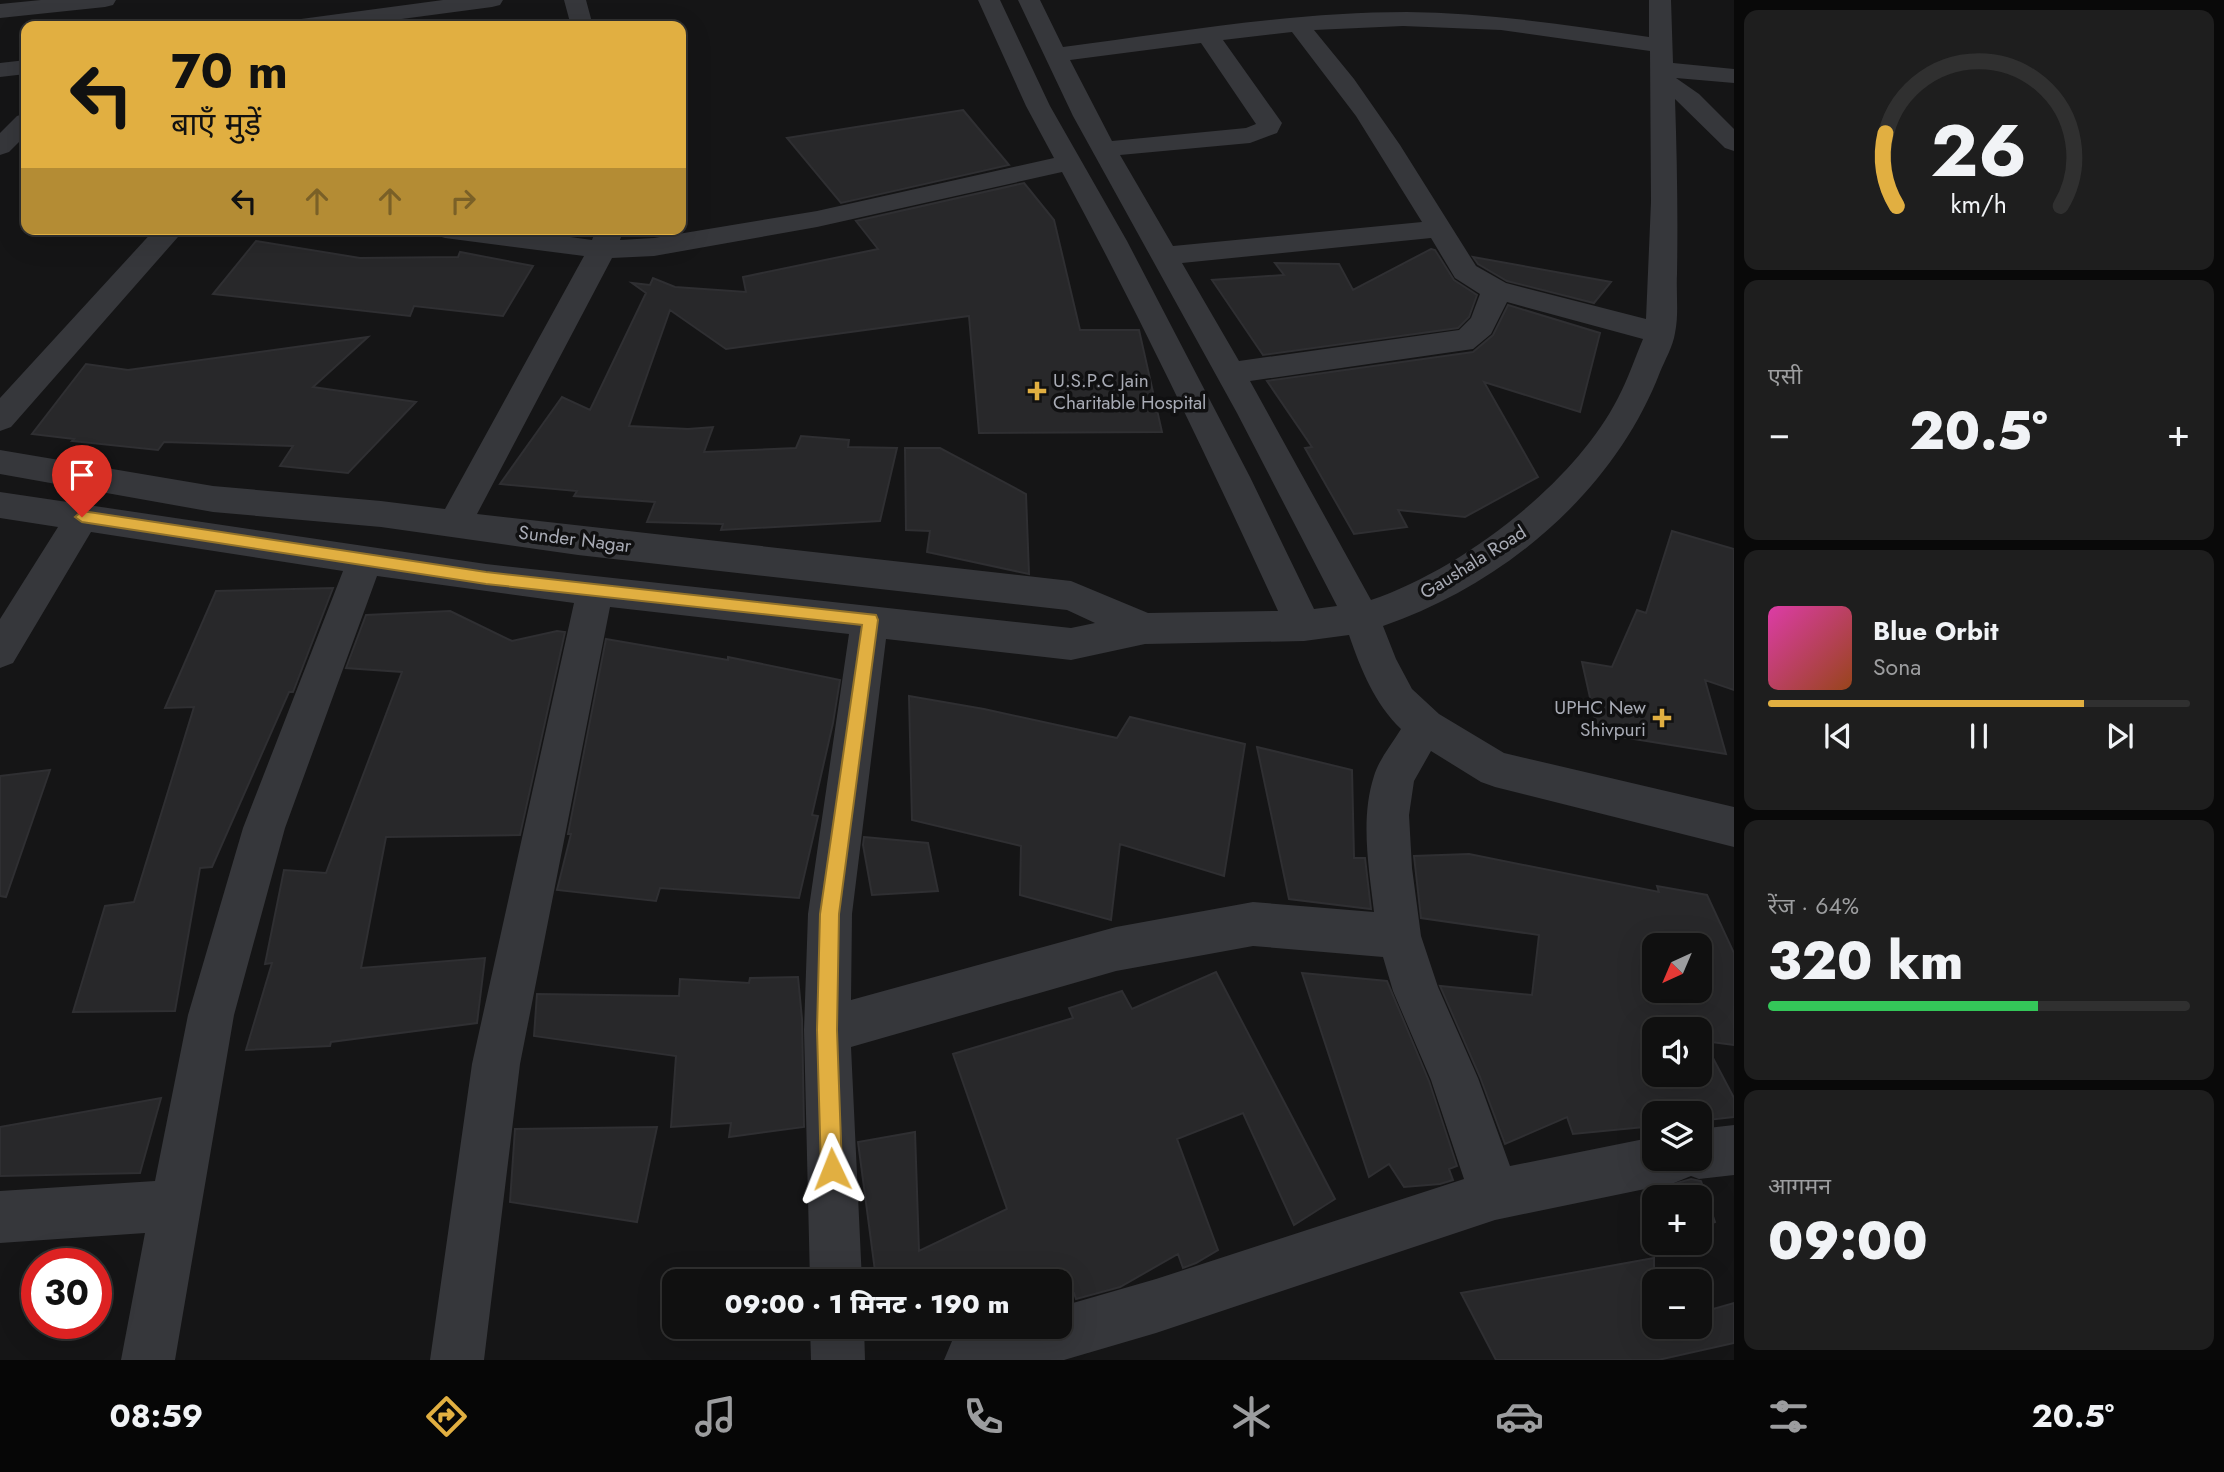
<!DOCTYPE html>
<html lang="hi">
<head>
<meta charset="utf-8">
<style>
  body { margin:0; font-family:Jost,"Noto Sans Devanagari",sans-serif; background:#1e1e1e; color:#f1f3f6; height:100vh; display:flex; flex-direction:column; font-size:26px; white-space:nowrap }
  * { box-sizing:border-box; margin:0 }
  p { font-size:23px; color:#9c9d9f }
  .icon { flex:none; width:38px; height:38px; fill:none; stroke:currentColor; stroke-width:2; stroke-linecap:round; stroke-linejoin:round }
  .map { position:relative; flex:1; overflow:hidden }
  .drawer { display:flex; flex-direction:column; gap:10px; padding:10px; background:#090909; width:490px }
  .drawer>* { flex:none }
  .top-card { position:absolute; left:21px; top:21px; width:665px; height:214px; border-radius:14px; box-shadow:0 7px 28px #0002,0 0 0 2px #303030; background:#e1af41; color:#111; overflow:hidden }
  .needle { width:46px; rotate:224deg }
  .controls { position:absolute; left:1642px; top:933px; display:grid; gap:14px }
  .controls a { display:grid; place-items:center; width:70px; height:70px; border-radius:14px; background:#101010; box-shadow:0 7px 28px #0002,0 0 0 2px #303030; font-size:35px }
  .speed { position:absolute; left:21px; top:1248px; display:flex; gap:14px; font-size:35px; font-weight:700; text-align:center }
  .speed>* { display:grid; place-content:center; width:91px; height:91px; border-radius:50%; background:#101010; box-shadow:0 7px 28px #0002,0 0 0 2px #303030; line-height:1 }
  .speed .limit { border:10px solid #d22; background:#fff; color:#111 }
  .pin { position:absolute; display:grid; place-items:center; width:60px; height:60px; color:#fff; margin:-72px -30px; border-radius:50% 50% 50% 0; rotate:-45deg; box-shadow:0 0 7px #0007 }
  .pin .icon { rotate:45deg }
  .me { position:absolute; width:77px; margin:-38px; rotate:358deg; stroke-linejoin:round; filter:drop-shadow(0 0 5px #0008) }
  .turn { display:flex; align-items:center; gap:24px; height:147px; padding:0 35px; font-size:32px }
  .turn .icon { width:91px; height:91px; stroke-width:2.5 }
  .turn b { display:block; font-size:49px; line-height:60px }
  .lanes { display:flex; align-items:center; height:66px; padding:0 35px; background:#0003; justify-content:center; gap:35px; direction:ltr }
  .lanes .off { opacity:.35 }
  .big { font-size:52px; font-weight:800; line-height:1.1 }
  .drawer .card { flex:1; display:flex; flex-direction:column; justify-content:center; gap:10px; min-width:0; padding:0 24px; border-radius:14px; background:#1e1e1e }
  .drawer .dial { align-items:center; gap:0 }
  .dial svg { height:182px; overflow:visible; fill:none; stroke:#303030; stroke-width:7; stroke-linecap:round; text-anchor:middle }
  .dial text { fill:#f1f3f6; stroke:none }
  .song { display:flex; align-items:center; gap:21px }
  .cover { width:84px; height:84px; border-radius:10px; background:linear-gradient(135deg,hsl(320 70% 55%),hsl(20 70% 35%)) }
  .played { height:7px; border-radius:4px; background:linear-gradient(90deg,#e1af41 75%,#303030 75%) }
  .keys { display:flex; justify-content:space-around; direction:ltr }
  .heat { display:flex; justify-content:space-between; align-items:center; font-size:38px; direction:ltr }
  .charge { height:10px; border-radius:5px; background:linear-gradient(90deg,#34c759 64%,#303030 0) }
  .trip { position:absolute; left:662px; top:1269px; width:410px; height:70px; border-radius:14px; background:#101010; box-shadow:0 7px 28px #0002,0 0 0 2px #303030; font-weight:800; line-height:70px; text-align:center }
  .tabs { display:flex; height:112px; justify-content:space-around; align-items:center; background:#060606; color:#9c9d9f }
  .tabs .icon { width:49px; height:49px }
  .tabs .on { color:#e1af41 }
  .tabs b { font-size:32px; color:#f1f3f6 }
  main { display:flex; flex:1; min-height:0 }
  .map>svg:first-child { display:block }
  .building { fill:#28282a; stroke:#2f2f32; stroke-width:2; fill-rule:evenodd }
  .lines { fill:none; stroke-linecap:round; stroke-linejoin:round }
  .minor { fill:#36373b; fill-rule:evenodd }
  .route { fill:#e1af41; stroke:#92722a; stroke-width:2 }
  .poi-dot { fill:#e1af41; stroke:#101011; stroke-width:2.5 }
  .labels { text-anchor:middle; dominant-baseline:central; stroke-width:7; stroke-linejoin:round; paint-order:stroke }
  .poi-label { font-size:19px; fill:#a8abb5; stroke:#101011; text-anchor:start }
  .street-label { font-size:19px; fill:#a8abb5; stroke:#101011 }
</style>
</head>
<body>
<main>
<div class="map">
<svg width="1734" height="1360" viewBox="0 0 1734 1360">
  <rect width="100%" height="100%" fill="#151516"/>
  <path class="building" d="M963 110 1009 165 841 203 787 138Z
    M1024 183 1054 220 1080 330H1139L1162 432 979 433 969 316 726 349 670 310 629 426 688 429 713 427 704 452 796 448 801 436 849 440 848 447 897 448 880 521 721 530 723 524 647 522 655 502 574 496 577 491 500 484 562 397 590 410 646 293 632 283 650 285 653 278 675 287 746 292 743 277 878 249 856 221Z
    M256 241 360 258 458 257 460 252 533 266 503 316 414 306 410 316 213 294Z
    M1431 249 1435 250 1454 280 1477 295 1469 317 1458 328 1263 355 1212 280 1284 275 1275 263 1339 264 1353 290Z
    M1473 257 1611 282 1594 303 1507 281 1478 264Z
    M1508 305 1600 333 1580 412 1484 382 1538 477 1465 517 1398 510 1407 527 1354 534 1305 448 1312 447 1267 381 1473 352 1493 335Z
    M368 337 313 387 416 402 348 473 280 466 293 446 164 442 158 450 72 441 74 439 32 434 86 364 128 370Z
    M905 448H940L1026 494 1029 574 927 552 930 531 906 530Z
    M1672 531 1734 549V690L1705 680 1726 754 1598 733 1582 662 1612 667 1637 610 1646 613Z
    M333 588 293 692H289L212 867 200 868 175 1011 73 1012 105 906 134 902 194 707 165 708 216 591Z
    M450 611 512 641 557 631 565 632 520 835 386 837 361 968 485 958 477 1023 331 1042 330 1046 246 1050 272 963 265 964 284 870 326 873 402 672 346 668 366 615Z
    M606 639 728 660V657L840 680 833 723 812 815 818 816 799 898 660 888 656 901 557 890 571 834H568Z
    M909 696 984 709 1117 738 1130 717 1245 744 1224 876 1120 844 1111 920 1020 895 1021 846 912 820Z
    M1257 747 1352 770 1354 858H1365L1371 909 1289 899Z
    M50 770 6 897 0 896V776Z
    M864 837 928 843 938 891 872 895 863 845Z
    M1469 854 1659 892 1657 886 1707 895 1734 953V1045L1704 1041 1734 1098V1117L1699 1121V1113H1654V1126L1573 1134 1567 1117 1505 1144 1480 1077 1440 986 1532 995 1539 935 1421 918 1414 856ZM1654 945H1699V990H1654ZM1654 1029H1699V1074H1654Z
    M1216 972 1335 1199 1294 1225 1243 1113 1177 1139 1218 1250 1196 1263 1183 1268 1178 1254 1120 1287 1076 1299 1074 1293 1059 1299V1281H865L864 1276 875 1271 858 1142 915 1132 919 1251 1007 1209 953 1054 1073 1018 1069 1008 1122 991 1132 1009Z
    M1302 973 1387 981 1429 1081 1457 1166 1449 1169 1453 1180 1440 1184 1404 1187 1389 1164 1369 1177Z
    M798 977 802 1019 804 1127 729 1137 731 1123 671 1127 676 1056 534 1036 537 994 679 996 680 979 749 983 750 978Z
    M161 1098 140 1173 0 1176V1127Z
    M657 1127 637 1222 510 1202 515 1129Z
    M1691 1179 1701 1181 1715 1222 1699 1227V1197L1654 1198 1649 1191Z
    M1654 1258V1328L1699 1326V1313L1734 1303V1343L1658 1360H1496L1461 1293Z"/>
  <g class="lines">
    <path class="minor" d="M41 0H116L113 5 105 7 0 18V4Z
      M443 0H503L500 5 492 7 349 26H290L293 21 301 19Z
      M564 0H586L593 26H571Z
      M978 0H1000L1050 106 1127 241 1250 477 1314 609 1337 606 1237 413 1073 116 1018 0H1040L1063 47C1177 32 1292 12 1407 12 1488 13 1569 25 1649 37V0H1671L1673 63 1734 69V83L1676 78 1699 94 1734 129V151L1725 148 1675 99C1677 158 1678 216 1677 274 1676 293 1679 314 1675 333 1673 346 1665 360 1660 372 1614 492 1503 585 1383 626L1396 659 1412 689 1439 714 1504 753 1734 807V847L1495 787 1481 782 1431 751 1414 781 1409 815 1412 868 1421 936 1438 987 1478 1078 1510 1166 1654 1137V1158H1699V1129L1734 1125V1175L1699 1179 1691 1176 1674 1183 1495 1220 1156 1333 1064 1360H944L952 1341C991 1324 1017 1326 1059 1326V1307L1156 1279 1464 1179 1431 1080 1393 991 1383 957 1253 946 1116 971 851 1047 862 1281H810L804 1030 808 914 849 634 610 607 520 1064 484 1360H430L472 1064 574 603 377 576 285 828 234 1015 175 1360H121L145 1233 0 1243V1191L155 1181 188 1015 243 828 343 571 91 532 13 663 0 668V619L58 527 0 518V492L486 564 1071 628 1095 623 1067 610 578 555 381 527 213 512 0 474V450L213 486 381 501 445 509 584 256 445 238 435 235 431 229H512L592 240 596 229H624L620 240 654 238 817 211 1054 158 1026 106ZM1403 26 1501 30 1650 51 1651 202 1646 319 1506 283 1476 266 1400 145 1354 79 1314 30ZM1292 32 1356 116 1422 222 1173 246 1120 155 1250 143 1277 133 1282 123 1223 40ZM1201 43 1256 124 1246 128 1112 141 1070 60ZM1062 172C1140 316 1210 463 1278 611L1148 613 1071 581 477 514 612 258 654 256 817 227ZM1431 238 1455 278 1480 294 1471 318 1459 330 1239 361 1182 263ZM1507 302 1643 339C1635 358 1628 379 1618 398 1574 484 1462 569 1371 600L1250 381 1473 349 1491 334ZM1349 635C1361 670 1375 704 1401 729 1392 744 1379 759 1374 776 1360 819 1369 869 1374 912L1253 902 1116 927 851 1000 852 914 886 639 1071 660 1145 644 1304 641Z
      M26 60V74L0 77V63Z
      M26 113V135L9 152 0 155V133L17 116Z
      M155 229H185L11 427 0 431V398Z
      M810 1326H864L865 1360H811Z"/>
  </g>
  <path class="route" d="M82 511 486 572 876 615 878 620 839 914 837 1030 842 1169 839 1177 832 1180 824 1177 821 1169 817 1030 820 914 862 625 486 584 82 522 75 517Z"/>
  <g class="poi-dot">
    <path d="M1033.5 380.5h7v7h7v7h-7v7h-7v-7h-7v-7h7z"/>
    <path d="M1658.5 707.5h7v7h7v7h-7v7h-7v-7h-7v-7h7z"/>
  </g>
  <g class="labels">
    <g class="poi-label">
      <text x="1053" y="380">U.S.P.C Jain<tspan x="1053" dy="22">Charitable Hospital</tspan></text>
      <text x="1646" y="707" text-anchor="end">UPHC New<tspan x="1646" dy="22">Shivpuri</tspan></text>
    </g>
    <g class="street-label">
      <text transform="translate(575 539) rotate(7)">Sunder Nagar</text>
      <text transform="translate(1473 562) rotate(-32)">Gaushala Road</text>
    </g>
  </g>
</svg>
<div class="controls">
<a><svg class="needle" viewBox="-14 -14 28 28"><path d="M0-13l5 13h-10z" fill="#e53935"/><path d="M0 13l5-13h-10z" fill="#9c9d9f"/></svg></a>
<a><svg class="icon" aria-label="sound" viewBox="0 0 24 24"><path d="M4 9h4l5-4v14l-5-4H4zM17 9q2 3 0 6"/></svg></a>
<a><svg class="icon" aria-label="layers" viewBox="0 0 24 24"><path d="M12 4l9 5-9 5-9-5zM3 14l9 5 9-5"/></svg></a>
<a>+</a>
<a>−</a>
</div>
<div class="speed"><div class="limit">30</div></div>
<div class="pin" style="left:82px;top:517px;background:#d93025"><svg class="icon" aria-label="arrive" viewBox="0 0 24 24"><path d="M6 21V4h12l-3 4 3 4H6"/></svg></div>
<svg class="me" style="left:832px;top:1169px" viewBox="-20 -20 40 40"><path d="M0-17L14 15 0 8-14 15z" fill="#e1af41" stroke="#fff" stroke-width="4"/></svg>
<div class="trip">09:00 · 1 मिनट · 190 m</div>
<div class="top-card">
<div class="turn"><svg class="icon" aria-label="left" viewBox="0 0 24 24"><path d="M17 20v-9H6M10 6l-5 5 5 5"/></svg><div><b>70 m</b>बाएँ मुड़ें</div></div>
<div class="lanes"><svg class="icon" aria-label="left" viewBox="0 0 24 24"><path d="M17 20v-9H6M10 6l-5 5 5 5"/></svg><svg class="icon off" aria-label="ahead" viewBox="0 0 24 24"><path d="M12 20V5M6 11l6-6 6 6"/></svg><svg class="icon off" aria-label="ahead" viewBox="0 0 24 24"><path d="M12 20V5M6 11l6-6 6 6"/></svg><svg class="icon off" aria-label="right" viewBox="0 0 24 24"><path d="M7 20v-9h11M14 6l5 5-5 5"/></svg></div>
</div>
</div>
<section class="drawer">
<div class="card dial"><svg viewBox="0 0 100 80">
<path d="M14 69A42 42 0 1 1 86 69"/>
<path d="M14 69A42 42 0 0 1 9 37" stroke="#e1af41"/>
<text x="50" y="56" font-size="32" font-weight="700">26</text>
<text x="50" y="72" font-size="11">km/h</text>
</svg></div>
<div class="card"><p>एसी</p>
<div class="heat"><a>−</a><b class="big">20.5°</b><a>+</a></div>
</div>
<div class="card">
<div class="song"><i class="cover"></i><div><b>Blue Orbit</b><p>Sona</p></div></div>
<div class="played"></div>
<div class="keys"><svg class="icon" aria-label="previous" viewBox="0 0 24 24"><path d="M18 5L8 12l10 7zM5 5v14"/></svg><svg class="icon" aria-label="pause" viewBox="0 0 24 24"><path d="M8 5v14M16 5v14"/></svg><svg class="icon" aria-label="next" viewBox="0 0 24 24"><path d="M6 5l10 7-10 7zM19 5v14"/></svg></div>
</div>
<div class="card"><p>रेंज · 64%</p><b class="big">320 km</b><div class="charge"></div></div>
<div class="card"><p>आगमन</p><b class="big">09:00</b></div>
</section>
</main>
<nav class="tabs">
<b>08:59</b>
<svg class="icon on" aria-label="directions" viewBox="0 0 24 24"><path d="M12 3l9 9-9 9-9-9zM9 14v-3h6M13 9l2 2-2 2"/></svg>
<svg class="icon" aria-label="music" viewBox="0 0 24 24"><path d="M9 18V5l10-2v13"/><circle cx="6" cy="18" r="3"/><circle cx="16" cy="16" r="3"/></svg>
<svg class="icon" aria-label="phone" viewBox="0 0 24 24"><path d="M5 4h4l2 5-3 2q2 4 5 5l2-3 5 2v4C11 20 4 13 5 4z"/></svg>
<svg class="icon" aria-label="climate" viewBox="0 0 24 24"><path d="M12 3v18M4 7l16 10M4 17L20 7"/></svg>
<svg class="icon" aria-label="car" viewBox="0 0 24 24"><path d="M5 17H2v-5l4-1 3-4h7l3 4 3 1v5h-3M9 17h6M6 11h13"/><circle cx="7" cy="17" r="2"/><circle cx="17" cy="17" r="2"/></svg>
<svg class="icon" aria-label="filters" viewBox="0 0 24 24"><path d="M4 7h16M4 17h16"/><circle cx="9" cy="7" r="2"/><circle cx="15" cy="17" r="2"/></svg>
<b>20.5°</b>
</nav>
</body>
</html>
